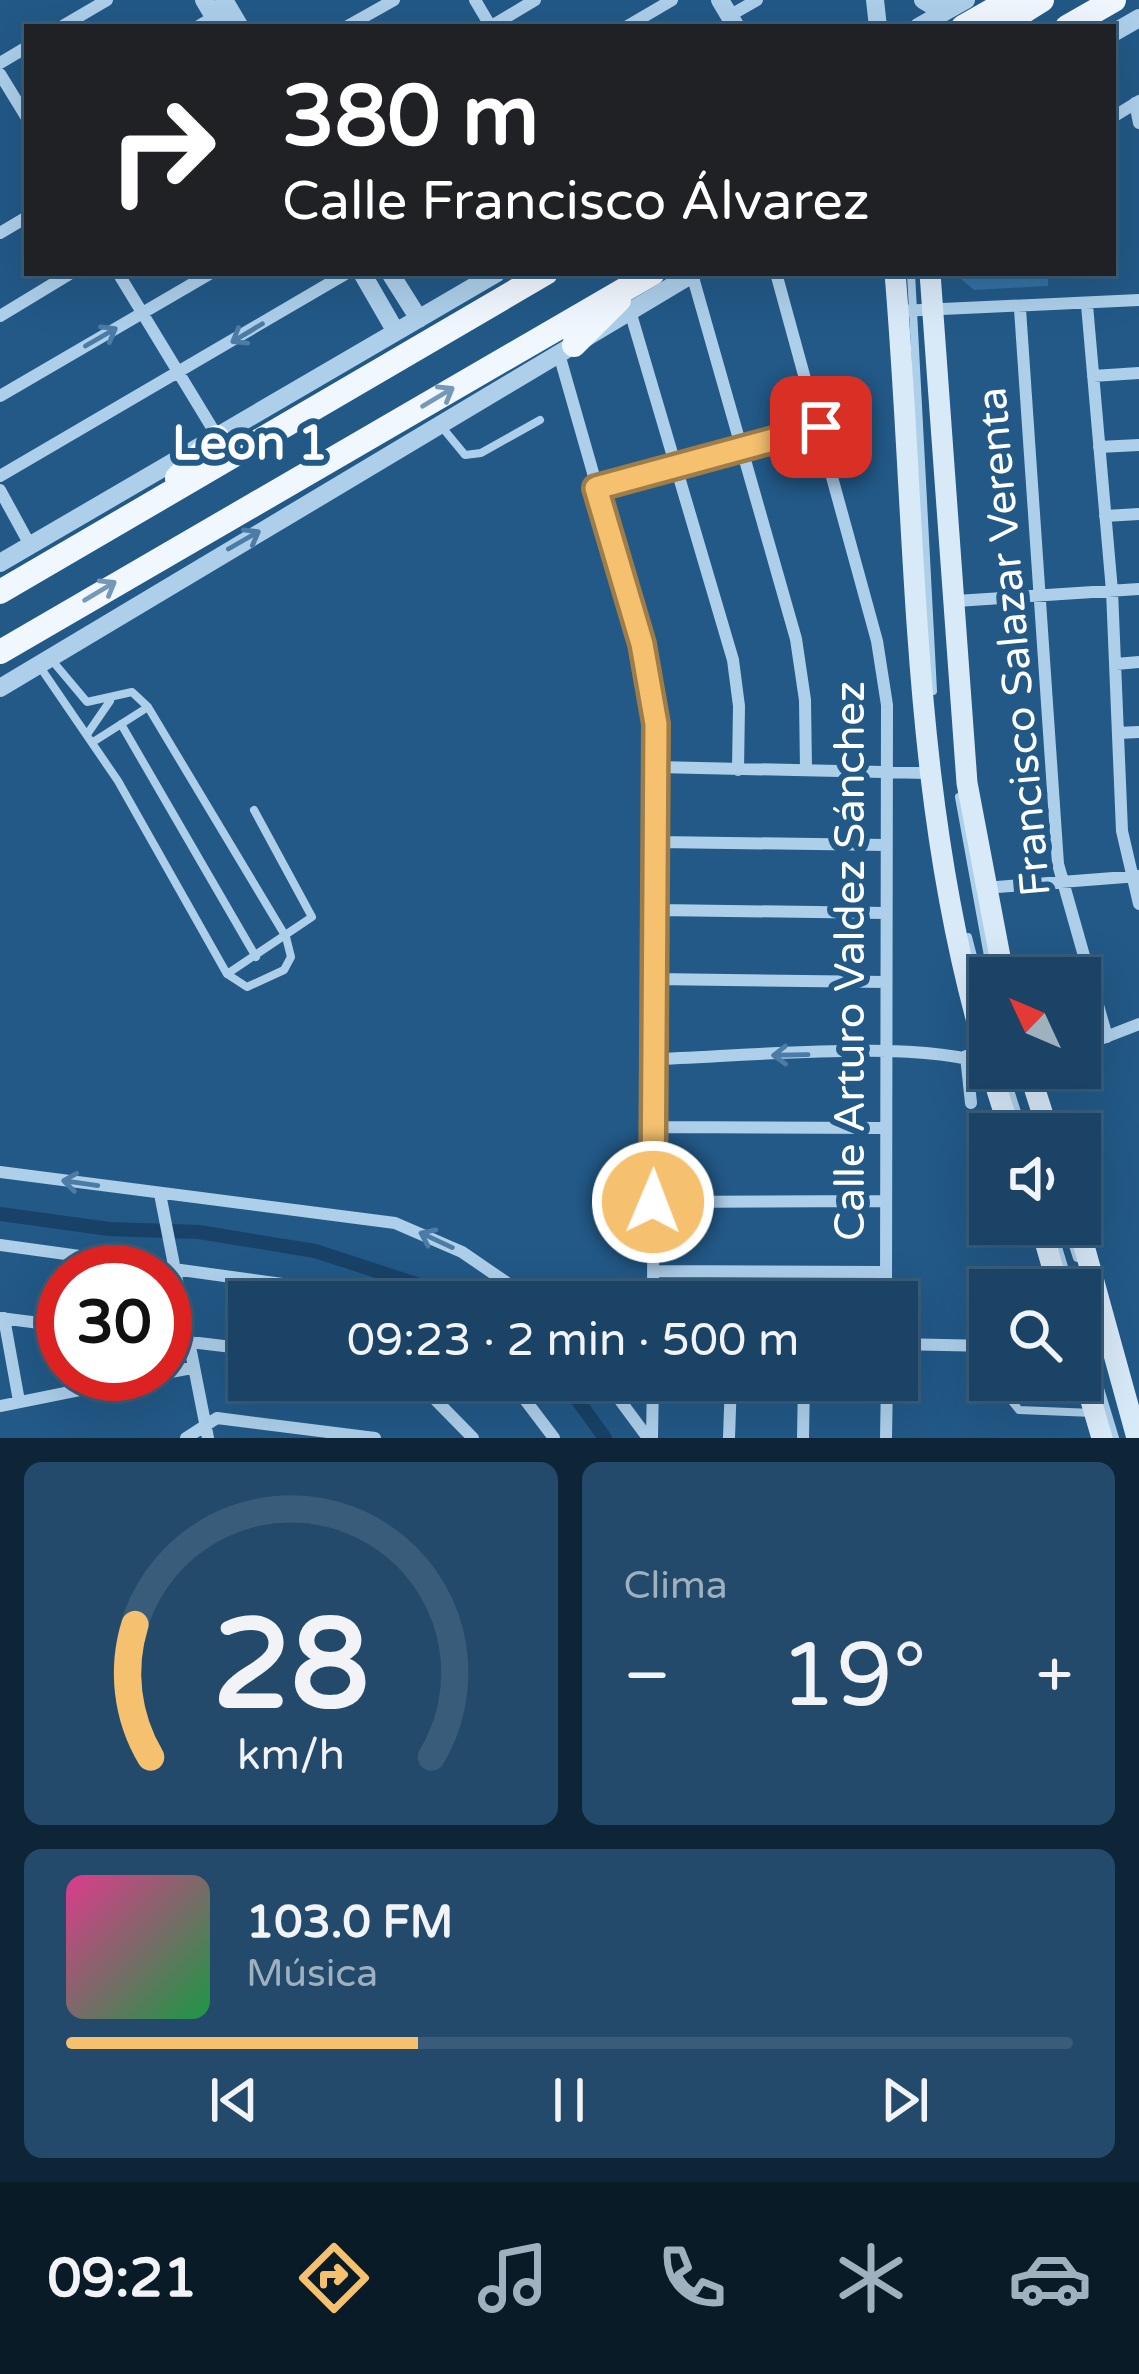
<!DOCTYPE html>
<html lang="es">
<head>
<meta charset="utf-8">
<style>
  body { margin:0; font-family:"Varela Round",sans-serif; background:#234a6b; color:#f1f3f6; height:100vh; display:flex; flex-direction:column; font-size:45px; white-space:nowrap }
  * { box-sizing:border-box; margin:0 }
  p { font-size:39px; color:#9fb0bf }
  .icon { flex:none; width:66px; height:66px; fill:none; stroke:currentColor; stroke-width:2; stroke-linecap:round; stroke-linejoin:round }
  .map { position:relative; height:1438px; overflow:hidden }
  .side { display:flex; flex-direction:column; gap:24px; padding:24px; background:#0e2538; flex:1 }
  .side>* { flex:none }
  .hud { position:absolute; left:24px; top:24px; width:1092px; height:252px; border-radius:0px; box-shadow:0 12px 48px #0002,0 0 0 3px #385c79; background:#202124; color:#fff; overflow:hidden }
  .needle { width:78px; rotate:314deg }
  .fabs { position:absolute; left:969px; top:957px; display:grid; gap:24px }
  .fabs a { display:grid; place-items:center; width:132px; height:132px; border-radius:0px; background:#1a4365; box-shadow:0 12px 48px #0002,0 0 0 3px #385c79; font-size:60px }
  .speed { position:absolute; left:36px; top:1245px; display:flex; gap:24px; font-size:60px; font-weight:700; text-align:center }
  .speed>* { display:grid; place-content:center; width:156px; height:156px; border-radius:50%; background:#1a4365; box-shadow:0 12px 48px #0002,0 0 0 3px #385c79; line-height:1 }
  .speed .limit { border:18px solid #d22; background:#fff; color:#111 }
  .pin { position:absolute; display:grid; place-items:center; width:102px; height:102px; color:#fff; margin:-51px; border-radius:24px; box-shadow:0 6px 18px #0006 }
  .me { position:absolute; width:132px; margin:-66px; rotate:1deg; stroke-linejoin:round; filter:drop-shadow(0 0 9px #0008) }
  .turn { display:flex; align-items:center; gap:42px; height:252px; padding:0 60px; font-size:54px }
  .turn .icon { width:156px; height:156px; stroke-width:2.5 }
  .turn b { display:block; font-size:84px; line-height:102px }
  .big { font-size:90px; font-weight:600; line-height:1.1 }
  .side .card { flex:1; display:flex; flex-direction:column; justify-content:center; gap:18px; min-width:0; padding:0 42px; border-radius:18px; background:#234a6b }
  .side .dial { align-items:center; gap:0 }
  .dial svg { height:312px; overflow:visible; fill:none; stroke:#385c79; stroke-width:7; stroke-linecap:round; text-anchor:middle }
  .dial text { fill:#f1f3f6; stroke:none }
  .song { display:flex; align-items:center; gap:36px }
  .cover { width:144px; height:144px; border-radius:18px; background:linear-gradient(135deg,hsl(330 70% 55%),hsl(140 70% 35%)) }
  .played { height:12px; border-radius:6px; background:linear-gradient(90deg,#f5c16f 35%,#385c79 35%) }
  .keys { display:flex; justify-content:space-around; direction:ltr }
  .heat { display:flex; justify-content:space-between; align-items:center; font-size:66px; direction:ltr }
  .side .tiles { flex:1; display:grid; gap:24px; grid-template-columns:1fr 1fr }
  .card:last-child { grid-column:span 2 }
  .trip { position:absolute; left:228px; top:1281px; width:690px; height:120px; border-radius:0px; background:#1a4365; box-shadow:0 12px 48px #0002,0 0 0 3px #385c79; font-weight:600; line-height:120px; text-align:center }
  .tabs { display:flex; height:192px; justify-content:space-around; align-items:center; background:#0a1b28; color:#9fb0bf }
  .tabs .icon { width:84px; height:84px }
  .tabs .selected { color:#f5c16f }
  .tabs b { font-size:54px; color:#f1f3f6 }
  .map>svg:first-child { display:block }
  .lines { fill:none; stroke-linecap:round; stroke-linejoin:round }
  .canal { stroke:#184267; stroke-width:14 }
  .building { fill:#3271a4 }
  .service { stroke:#adcfea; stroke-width:8 }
  .minor { stroke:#adcfea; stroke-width:12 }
  .tertiary { stroke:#adcfea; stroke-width:18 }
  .secondary { stroke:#d8e9f8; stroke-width:21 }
  .primary { stroke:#f1f7fe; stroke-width:24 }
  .oneway { stroke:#4c7ca5 }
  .oneway2 { stroke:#7598b7 }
  .route-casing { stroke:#9f7d48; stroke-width:30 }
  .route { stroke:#f5c16f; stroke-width:21 }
  .labels { text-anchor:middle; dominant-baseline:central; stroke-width:12; stroke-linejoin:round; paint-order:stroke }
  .street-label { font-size:42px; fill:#fff; stroke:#225987 }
  .quarter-label { font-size:48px; font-weight:bold; fill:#fff; stroke:#225987 }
</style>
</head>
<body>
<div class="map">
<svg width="1139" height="1438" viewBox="0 0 1139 1438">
  <rect width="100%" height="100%" fill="#225987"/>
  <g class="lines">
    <path class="canal" d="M0 1214 109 1229 199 1232 315 1251 472 1302
      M563 1380 605 1438"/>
  </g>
  <path class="building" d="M954 273H1048V286L974 290Z"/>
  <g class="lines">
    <path class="service" d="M911 273 933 691
      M441 426 465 455 481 453 540 420
      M38 664 118 781 227 974 247 987 284 970 291 957 286 937 148 707 132 692 87 702 50 658
      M121 724 256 957
      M88 733 110 701
      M93 742 148 707
      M959 797 992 978
      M968 937 990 1022
      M227 974 312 917 254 810
      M1003 1068 1024 1134
      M1051 1224 1071 1290
      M1066 1224 1077 1258
      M1080 1323 1115 1438
      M1009 1380 1011 1400 1019 1410 1093 1413"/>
    <path class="minor" d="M475 0 491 27
      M729 16 757 0
      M61 27 107 0
      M197 27 214 17
      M346 27 394 0
      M490 27 535 0
      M626 27 672 0
      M0 63 27 47
      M0 74 27 118
      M1135 103 1139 123
      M1113 117 1139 101
      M0 233 27 217
      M118 273 217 436
      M776 273 877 641 887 705 886 1302
      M692 274 796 639 805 700 806 769
      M1087 305 1112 591 1122 831 1139 904
      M1020 309 1058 864 1107 1037
      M630 311 733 660 739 706 738 770
      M899 311 1139 300
      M0 316 71 273
      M559 354 642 644 655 724 653 1302
      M1093 376 1139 373
      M0 396 211 273
      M1099 447 1139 445
      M0 476 347 273
      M596 489 821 427
      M0 490 30 545
      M1105 516 1139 514
      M956 601 1139 589
      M1116 664 1139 662
      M1118 733 1139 732
      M657 767 927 773
      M658 842 886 845
      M984 888 1139 876
      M658 910 886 913
      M655 979 886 982
      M1080 1047 1139 1024
      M966 1056 971 1103
      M655 1059C734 1057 922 1038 988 1065
      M654 1127 884 1128
      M0 1172 395 1223 462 1252 535 1302
      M160 1194 208 1438
      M653 1202 884 1201
      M0 1245 413 1302
      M653 1271 885 1272
      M0 1318 63 1326
      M4 1318 19 1401
      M165 1339 249 1349
      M897 1344 990 1346
      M165 1373 192 1368
      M416 1380 473 1438
      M510 1380 554 1438
      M605 1380 648 1438
      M0 1406 159 1374
      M186 1438 217 1418 375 1438
      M652 1438 653 1380
      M729 1438 731 1380
      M803 1438 804 1380
      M886 1438 887 1380"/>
    <path class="tertiary" d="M204 0 220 27
      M224 0 240 27
      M720 0 736 27
      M875 0 878 27
      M923 0 933 6 952 4
      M918 27 966 0
      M1113 33 1139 18
      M362 273 396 332
      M390 273 419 319
      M0 563 497 273
      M0 688 694 273"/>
    <path class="secondary" d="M895 273C918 544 909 804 990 1067
      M930 273 967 783 1004 978
      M990 1068 1011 1134
      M1028 1068 1049 1134
      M1040 1224 1059 1290
      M1078 1224 1137 1438
      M1080 1363 1102 1438"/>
    <path class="primary" d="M963 27 1010 0
      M999 27 1042 0
      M1067 27 1114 0
      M574 345 619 300
      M177 478 217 437
      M0 592 546 273
      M0 652 653 273"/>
  </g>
  <defs><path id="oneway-shaft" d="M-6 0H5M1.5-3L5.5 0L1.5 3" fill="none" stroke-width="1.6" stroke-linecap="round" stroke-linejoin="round" transform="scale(3)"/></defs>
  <g class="oneway">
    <use href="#oneway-shaft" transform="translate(247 333) rotate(149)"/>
    <use href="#oneway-shaft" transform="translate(101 337) rotate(-30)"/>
    <use href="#oneway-shaft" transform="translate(244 540) rotate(-30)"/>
    <use href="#oneway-shaft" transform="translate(790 1055) rotate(179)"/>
    <use href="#oneway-shaft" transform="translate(80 1183) rotate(-172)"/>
    <use href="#oneway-shaft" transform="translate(436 1240) rotate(-155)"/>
  </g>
  <g class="oneway2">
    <use href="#oneway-shaft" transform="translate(438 397) rotate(-31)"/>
    <use href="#oneway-shaft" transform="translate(100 591) rotate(-31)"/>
  </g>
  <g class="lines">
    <g class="route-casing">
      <path id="route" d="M653 1202 656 724 642 644 596 488 821 427"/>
    </g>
    <use href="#route" class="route"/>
  </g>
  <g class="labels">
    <g class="street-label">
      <text transform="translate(1014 642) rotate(-95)">Francisco Salazar Verenta</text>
      <text transform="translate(850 961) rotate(-90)">Calle Arturo Valdez Sánchez</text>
    </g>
    <g class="quarter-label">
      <text x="250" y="444">Leon 1</text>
    </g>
  </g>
</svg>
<div class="fabs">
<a><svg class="needle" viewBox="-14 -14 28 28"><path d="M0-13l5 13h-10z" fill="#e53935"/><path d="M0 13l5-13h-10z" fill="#9fb0bf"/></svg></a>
<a><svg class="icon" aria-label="sound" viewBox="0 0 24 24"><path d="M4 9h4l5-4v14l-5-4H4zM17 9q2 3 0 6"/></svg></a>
<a><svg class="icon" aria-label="search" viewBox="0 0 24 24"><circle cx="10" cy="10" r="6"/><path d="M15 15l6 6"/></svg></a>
</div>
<div class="speed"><div class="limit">30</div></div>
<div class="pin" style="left:821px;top:427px;background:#d93025"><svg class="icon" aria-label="arrive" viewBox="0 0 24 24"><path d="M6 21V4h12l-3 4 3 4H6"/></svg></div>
<svg class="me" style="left:653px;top:1202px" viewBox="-20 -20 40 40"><circle r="17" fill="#f5c16f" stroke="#fff" stroke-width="3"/><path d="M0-11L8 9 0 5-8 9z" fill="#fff"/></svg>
<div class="trip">09:23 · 2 min · 500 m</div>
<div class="hud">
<div class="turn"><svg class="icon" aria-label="right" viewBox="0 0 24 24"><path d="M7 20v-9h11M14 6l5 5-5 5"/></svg><div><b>380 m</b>Calle Francisco Álvarez</div></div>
</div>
</div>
<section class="side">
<div class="tiles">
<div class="card dial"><svg viewBox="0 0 100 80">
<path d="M14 69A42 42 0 1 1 86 69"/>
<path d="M14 69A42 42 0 0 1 10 35" stroke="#f5c16f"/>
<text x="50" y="56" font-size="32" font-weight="700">28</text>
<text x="50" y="72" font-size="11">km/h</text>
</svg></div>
<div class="card"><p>Clima</p>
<div class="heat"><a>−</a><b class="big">19°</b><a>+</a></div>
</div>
<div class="card">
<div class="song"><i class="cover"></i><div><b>103.0 FM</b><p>Música</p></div></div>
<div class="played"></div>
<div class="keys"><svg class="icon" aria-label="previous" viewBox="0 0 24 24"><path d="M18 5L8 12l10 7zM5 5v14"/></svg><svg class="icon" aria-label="pause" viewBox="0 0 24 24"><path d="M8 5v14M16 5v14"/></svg><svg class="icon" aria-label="next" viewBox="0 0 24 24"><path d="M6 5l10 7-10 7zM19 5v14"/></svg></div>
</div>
</div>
</section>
<nav class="tabs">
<b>09:21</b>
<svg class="icon selected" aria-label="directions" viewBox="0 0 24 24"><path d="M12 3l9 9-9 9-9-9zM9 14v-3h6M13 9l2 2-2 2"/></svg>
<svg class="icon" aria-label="music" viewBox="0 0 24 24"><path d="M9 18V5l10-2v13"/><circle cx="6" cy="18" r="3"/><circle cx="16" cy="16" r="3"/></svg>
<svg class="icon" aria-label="phone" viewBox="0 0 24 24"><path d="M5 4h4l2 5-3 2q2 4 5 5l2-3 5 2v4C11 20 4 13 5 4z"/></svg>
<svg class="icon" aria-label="climate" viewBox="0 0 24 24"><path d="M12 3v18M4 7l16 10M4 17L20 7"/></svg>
<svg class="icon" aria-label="car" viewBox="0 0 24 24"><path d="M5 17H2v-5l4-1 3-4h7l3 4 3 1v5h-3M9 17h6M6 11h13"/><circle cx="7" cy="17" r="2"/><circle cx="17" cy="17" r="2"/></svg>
</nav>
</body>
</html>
